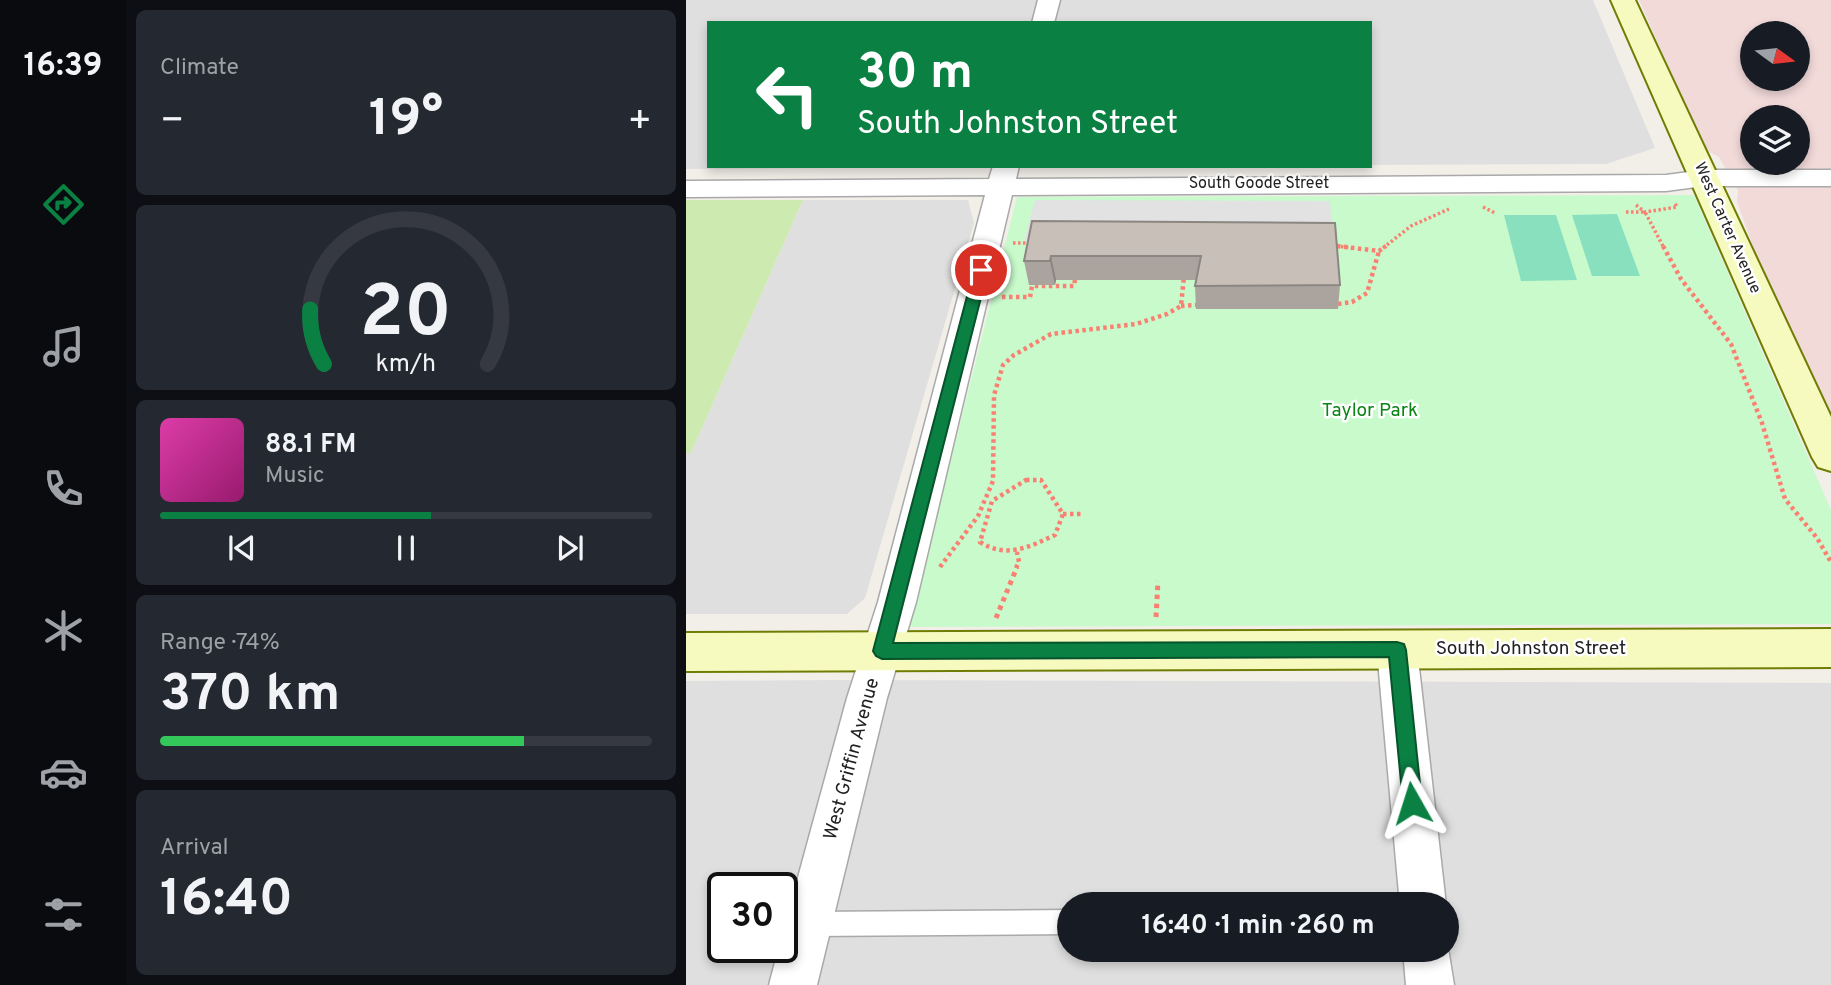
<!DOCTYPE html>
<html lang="en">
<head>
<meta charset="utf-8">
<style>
  body { margin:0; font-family:Overpass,sans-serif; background:#242831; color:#f1f3f6; height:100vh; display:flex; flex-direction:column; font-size:26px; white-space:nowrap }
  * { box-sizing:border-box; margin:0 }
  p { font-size:23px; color:#9ea1a6 }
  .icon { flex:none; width:38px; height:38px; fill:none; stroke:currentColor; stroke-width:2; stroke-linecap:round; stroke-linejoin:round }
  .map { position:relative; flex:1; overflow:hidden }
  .side { display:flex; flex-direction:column; gap:10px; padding:10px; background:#0d0f14; width:560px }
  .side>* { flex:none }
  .top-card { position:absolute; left:21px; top:21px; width:665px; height:147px; border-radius:0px; box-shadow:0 4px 10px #0003; background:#0b8043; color:#fff; overflow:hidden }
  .needle { width:46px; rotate:105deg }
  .fabs { position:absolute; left:1054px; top:21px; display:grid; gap:14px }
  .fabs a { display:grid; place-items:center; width:70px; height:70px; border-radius:50%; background:#171b24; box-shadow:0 4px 10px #0003; font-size:35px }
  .speed { position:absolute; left:21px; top:872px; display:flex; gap:14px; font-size:35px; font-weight:700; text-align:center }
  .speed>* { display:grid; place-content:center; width:91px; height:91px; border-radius:50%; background:#171b24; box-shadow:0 4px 10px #0003; line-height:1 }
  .speed .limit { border:4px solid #111; border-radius:10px; background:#fff; color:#111 }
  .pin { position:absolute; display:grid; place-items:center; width:60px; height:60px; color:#fff; margin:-30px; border:4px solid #fff; border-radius:50%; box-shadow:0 2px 7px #0007 }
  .me { position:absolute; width:77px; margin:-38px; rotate:354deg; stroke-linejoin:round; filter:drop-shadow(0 0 5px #0008) }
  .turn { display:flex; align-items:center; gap:24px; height:147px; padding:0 35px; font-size:32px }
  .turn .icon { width:91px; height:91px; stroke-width:2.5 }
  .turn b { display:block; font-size:49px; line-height:60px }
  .big { font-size:52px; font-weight:700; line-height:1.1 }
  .side .tile { flex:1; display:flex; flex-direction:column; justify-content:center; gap:10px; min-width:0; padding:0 24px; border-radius:10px; background:#242831 }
  .side .dial { align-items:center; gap:0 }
  .dial svg { height:182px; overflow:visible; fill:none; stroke:#363941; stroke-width:7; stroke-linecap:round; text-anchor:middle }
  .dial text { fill:#f1f3f6; stroke:none }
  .song { display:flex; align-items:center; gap:21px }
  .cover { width:84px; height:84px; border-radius:10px; background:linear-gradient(135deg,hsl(320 70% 55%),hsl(320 70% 35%)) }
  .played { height:7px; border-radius:4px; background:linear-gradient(90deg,#0b8043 55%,#363941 55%) }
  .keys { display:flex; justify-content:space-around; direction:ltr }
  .heat { display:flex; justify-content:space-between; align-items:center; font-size:38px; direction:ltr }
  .charge { height:10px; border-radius:5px; background:linear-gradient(90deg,#34c759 74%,#363941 0) }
  .trip { position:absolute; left:371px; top:892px; width:402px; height:70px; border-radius:35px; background:#171b24; box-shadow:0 4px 10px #0003; font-weight:700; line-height:70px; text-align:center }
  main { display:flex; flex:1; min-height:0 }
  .dock { display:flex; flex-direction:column; width:126px; justify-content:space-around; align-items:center; background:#090b0e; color:#9ea1a6 }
  .dock .icon { width:49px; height:49px }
  .dock .current { color:#0b8043 }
  .dock b { font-size:32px; color:#f1f3f6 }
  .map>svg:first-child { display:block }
  .residential { fill:#e0dfdf; fill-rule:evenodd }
  .commercial { fill:#f2dad9; fill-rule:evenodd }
  .grass { fill:#cdebb0 }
  .park { fill:#c8facc }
  .pitch { fill:#88e0be }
  .parking { fill:#e2e2e2 }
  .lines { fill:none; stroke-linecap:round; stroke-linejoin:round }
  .lane-casing { stroke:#a9a9a9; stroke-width:3 }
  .street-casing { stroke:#a9a9a9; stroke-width:3 }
  .secondary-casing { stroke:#707d05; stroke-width:4 }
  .path-far2 { stroke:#fa8072; stroke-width:3.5; stroke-dasharray:2.5 2.5; stroke-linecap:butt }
  .path-far1 { stroke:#fa8072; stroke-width:4.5; stroke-dasharray:3.5 3.5; stroke-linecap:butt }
  .path { stroke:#fa8072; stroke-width:5; stroke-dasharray:4.5 4.5; stroke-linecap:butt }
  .lane { fill:#fff; fill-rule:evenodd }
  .street { fill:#fff; fill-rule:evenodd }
  .secondary { fill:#f7fabf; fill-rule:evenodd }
  .wall { fill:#aba49e }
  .shaded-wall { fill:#8b8681 }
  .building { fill:#c7bfb8; stroke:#8b8681; stroke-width:2 }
  .route { fill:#0b8043; stroke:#07532c; stroke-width:2 }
  .labels { text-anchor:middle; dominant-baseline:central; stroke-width:5; stroke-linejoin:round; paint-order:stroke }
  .far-street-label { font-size:16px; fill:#222; stroke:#fff }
  .park-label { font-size:19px; fill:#0c8416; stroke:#fff }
  .street-label { font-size:19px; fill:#222; stroke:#fff }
</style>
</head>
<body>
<main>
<nav class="dock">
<b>16:39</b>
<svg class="icon current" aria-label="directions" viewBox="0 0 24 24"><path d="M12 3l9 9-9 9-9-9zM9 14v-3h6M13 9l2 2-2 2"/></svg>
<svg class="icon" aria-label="music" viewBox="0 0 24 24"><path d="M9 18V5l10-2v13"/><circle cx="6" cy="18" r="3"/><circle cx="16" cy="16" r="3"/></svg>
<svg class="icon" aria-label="phone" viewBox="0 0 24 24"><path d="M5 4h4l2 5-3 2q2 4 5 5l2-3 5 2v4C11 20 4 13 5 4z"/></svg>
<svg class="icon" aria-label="climate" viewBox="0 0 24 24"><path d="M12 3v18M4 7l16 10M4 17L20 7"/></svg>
<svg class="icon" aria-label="car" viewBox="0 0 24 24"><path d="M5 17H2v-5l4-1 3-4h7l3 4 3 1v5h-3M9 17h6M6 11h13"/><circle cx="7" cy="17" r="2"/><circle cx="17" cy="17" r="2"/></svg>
<svg class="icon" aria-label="filters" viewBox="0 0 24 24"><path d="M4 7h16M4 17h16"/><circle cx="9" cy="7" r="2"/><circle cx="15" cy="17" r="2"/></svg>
</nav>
<section class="side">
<div class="tile"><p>Climate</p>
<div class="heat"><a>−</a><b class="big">19°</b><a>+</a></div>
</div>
<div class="tile dial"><svg viewBox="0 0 100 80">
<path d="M14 69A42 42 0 1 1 86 69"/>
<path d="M14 69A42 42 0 0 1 8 45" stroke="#0b8043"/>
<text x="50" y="56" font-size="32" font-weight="700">20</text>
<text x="50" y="72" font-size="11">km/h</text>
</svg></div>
<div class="tile">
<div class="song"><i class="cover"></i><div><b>88.1 FM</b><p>Music</p></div></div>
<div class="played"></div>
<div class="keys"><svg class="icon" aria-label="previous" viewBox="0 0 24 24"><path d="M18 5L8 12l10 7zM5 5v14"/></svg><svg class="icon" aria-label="pause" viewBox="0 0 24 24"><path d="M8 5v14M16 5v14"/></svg><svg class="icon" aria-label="next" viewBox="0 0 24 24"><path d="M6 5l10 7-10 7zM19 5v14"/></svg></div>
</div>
<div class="tile"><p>Range · 74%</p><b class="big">370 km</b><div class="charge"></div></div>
<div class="tile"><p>Arrival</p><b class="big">16:40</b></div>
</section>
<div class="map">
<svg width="1145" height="985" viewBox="0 0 1145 985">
  <rect width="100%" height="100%" fill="#f2efe9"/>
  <path class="residential" d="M0 0H907L969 148 920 164 684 165V23H23V166H446L0 169Z
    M117 200H282L288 223 179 598 161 614H0V453H5Z
    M155 680 1145 683V985H0V681ZM37 887H96V947H37ZM383 905H761V950H383Z"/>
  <path class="commercial" d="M953 0H1145V461L1051 202 1052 191 1033 157 1019 150ZM1066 33H1111V79H1066ZM1066 117H1111V163H1066Z"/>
  <path class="grass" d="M0 200H117L5 453H0Z"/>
  <path class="park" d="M1008 195 1145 510V624L223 627 331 197Z"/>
  <path class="pitch" d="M931 214 954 276H906L886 215Z
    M818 215H870L891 280 835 281Z"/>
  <path class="parking" d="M349 200 644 201 647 241H338Z"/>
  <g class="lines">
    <g class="lane-casing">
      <path id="lane" d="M383 910V934L124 936 116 932 112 924 116 916 124 912Z"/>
    </g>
    <g class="street-casing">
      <path id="street" d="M352 0H374L368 23H346Z
        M307 166H333L330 179 980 175 1018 170H1145V186H1018L980 191 326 195 230 602 201 698 131 985H83L93 947H96V936L161 698 192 602 299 195 0 197V181L303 179Z
        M711 633 725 638 731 650 760 905H714L691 650 697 638Z
        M761 942 768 985H720L717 950H761Z"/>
    </g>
    <g class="secondary-casing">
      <path id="secondary" d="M925 0H949L1145 417V471L1132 467 1126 457Z
        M1145 629V667L0 671V633Z"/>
    </g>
    <path class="path-far2" d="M950 205 959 212 991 207 989 203
      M797 207 809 213
      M940 212H959L978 248
      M327 243H346
      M645 245 665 248
      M697 248 725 226 763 209"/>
    <path class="path-far1" d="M651 246 693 251 700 246
      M977 246 995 279 1045 344 1076 423 1099 499 1131 538 1145 562
      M316 297H344L346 286H388L389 280
      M652 304 666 302 681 293 693 251
      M495 306 511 305
      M340 480H355L377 514 369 535C343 547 320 559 294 542L306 501Z
      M377 514H396
      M254 567 292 516 307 481 308 395 317 365 328 355 365 334 450 324 481 314 495 306 498 276
      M330 568 333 562 331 552"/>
    <path class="path" d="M470 617 472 581
      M310 618 331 567"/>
    <use href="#lane" class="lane"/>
    <use href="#street" class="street"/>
    <use href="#secondary" class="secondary"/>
  </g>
  <path class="wall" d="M346 221 654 285 652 309H510L509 286 510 280H370L369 285H343L338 261Z"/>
  <path class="shaded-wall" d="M365 256 370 280 369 285 364 261Z"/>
  <path class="building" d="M346 221 649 223 654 285 509 286 515 256H365L364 261H338Z"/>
  <path class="route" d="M295 266 302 270 207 643 711 642 718 644 720 650 736 803 733 810 726 812 719 810 717 803 703 657 196 659 190 656 187 651 288 270Z"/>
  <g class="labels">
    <g class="far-street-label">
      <text x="573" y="184">South Goode Street</text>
      <text transform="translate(1041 228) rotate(66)">West Carter Avenue</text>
    </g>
    <g class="park-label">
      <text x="684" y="411">Taylor Park</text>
    </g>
    <g class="street-label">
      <text x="845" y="649">South Johnston Street</text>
      <text transform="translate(166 759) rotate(-75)">West Griffin Avenue</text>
    </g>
  </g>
</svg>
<div class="fabs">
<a><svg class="needle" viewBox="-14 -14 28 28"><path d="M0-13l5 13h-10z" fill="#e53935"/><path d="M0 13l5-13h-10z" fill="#9ea1a6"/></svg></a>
<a><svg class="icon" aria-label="layers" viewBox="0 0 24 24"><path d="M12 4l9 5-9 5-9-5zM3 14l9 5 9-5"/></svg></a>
</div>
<div class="speed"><div class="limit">30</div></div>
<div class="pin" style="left:295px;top:270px;background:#d93025"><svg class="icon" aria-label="arrive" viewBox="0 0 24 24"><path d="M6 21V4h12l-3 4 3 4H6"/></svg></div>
<svg class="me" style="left:726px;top:803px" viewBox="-20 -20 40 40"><path d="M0-17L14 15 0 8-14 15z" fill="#0b8043" stroke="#fff" stroke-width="4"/></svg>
<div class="trip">16:40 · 1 min · 260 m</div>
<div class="top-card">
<div class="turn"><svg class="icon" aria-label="left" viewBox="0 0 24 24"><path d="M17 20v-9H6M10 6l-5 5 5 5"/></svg><div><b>30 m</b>South Johnston Street</div></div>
</div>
</div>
</main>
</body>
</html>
